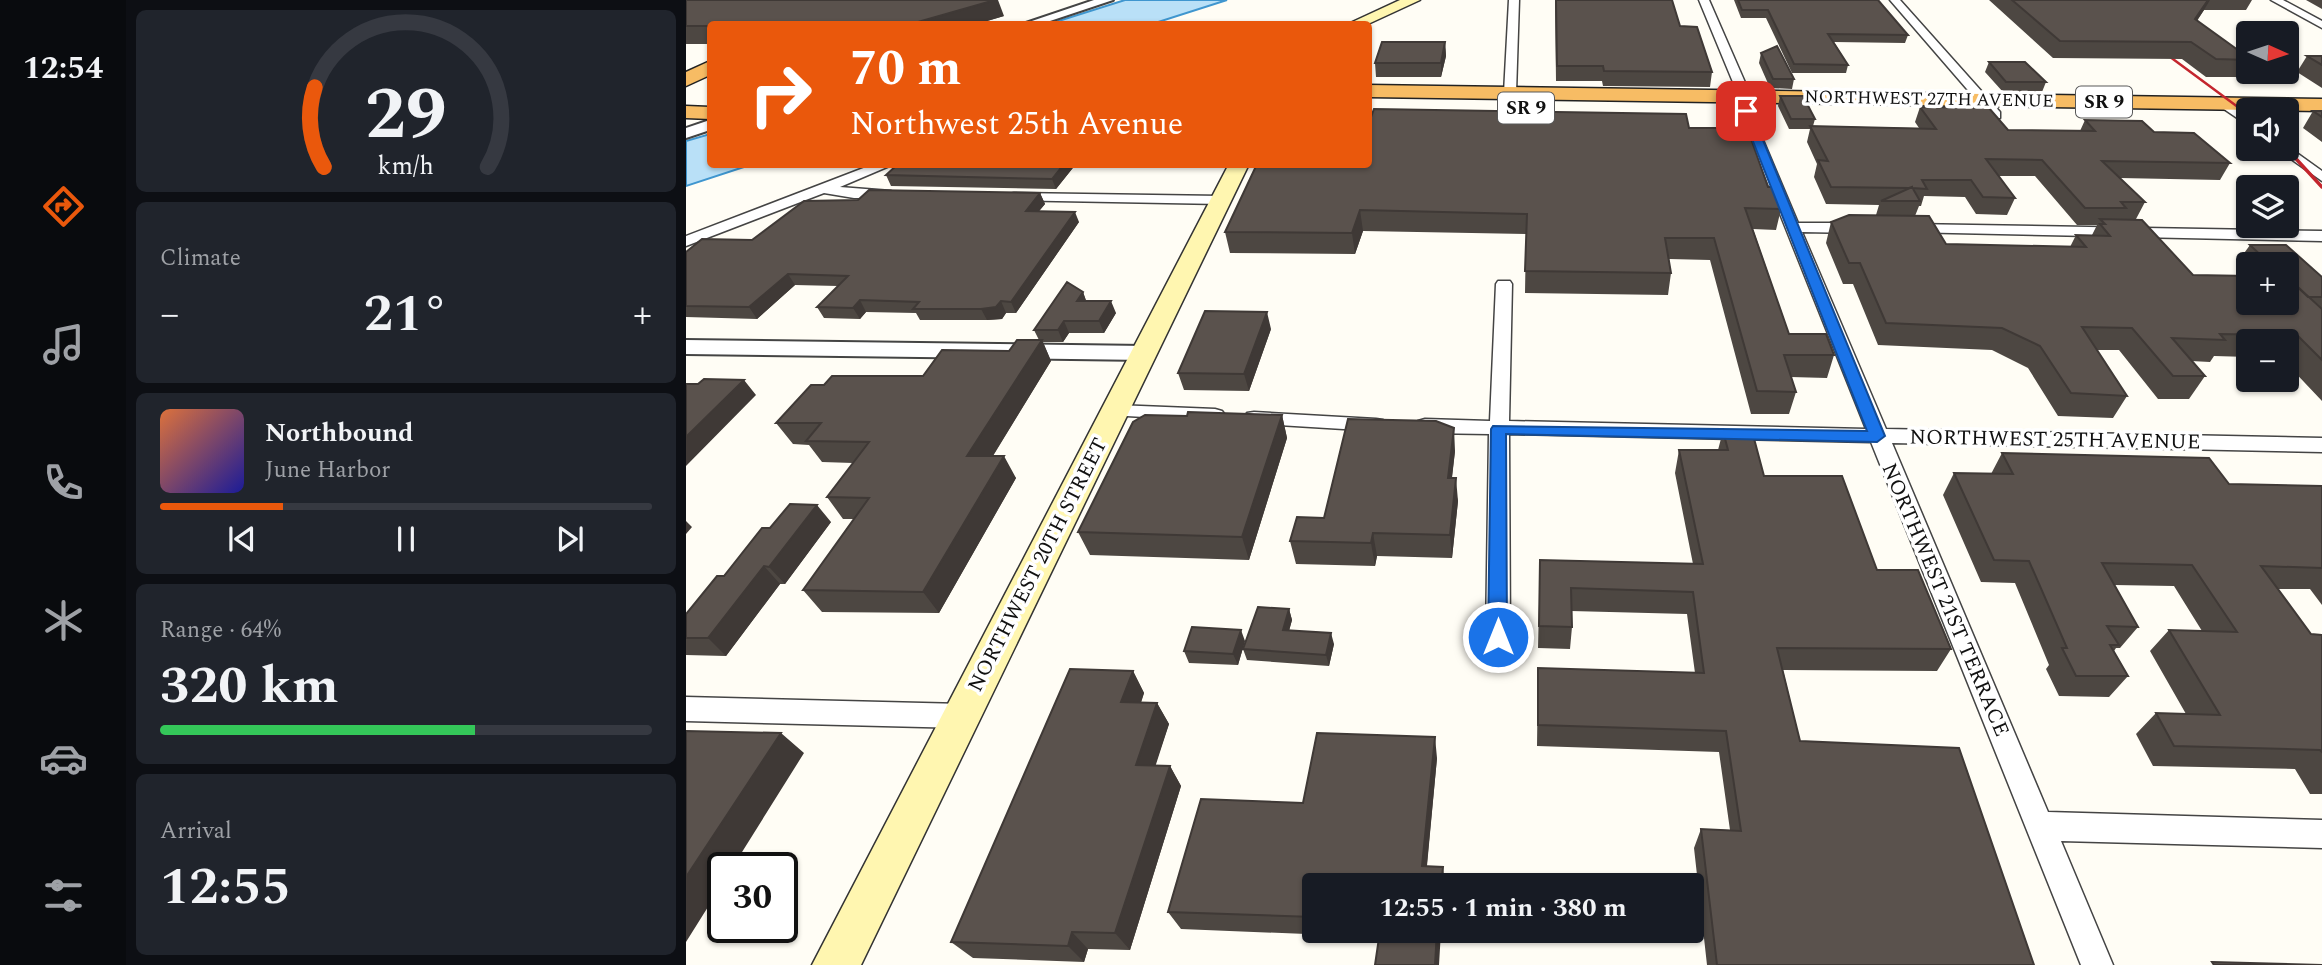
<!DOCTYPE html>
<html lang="en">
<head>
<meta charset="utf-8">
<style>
  body { margin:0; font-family:Spectral,serif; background:#20242c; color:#f1f3f6; height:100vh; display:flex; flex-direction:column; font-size:26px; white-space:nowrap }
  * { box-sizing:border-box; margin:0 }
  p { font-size:23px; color:#9ea1a6 }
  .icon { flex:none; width:38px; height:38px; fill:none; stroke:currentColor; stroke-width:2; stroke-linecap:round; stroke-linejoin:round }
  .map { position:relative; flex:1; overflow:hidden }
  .details { display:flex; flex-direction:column; gap:10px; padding:10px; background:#0d0f14; width:560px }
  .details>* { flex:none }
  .top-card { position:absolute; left:21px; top:21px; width:665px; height:147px; border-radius:7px; box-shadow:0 2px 5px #0004; background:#ea580c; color:#fff; overflow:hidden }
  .needle { width:46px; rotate:93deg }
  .fabs { position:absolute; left:1550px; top:21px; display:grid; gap:14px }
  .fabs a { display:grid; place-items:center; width:63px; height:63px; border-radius:7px; background:#171b24; box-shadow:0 2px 5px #0004; font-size:35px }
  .speed { position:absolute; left:21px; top:852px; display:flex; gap:14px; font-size:35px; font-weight:700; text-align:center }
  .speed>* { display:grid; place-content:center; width:91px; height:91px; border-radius:50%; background:#171b24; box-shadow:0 2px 5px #0004; line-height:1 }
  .speed .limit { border:4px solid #111; border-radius:10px; background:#fff; color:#111 }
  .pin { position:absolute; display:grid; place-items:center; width:60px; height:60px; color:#fff; margin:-30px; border-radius:14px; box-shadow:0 4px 10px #0006 }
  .me { position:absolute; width:77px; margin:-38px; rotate:0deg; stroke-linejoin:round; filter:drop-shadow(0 0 5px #0008) }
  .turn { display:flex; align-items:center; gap:24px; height:147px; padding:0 28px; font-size:32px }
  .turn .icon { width:91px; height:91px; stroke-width:2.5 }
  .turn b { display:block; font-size:49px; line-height:60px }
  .big { font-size:52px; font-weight:700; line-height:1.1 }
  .details .card { flex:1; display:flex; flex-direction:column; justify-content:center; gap:10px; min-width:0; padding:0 24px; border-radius:10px; background:#20242c }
  .details .dial { align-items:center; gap:0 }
  .dial svg { height:182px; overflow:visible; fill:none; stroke:#363941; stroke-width:7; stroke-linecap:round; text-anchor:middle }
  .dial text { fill:#f1f3f6; stroke:none }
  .song { display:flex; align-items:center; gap:21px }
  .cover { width:84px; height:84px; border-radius:10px; background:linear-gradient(135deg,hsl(20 70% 55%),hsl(240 70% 35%)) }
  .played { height:7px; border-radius:4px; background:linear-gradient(90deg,#ea580c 25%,#363941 25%) }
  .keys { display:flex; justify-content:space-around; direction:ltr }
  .heat { display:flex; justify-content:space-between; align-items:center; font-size:38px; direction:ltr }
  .charge { height:10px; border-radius:5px; background:linear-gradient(90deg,#34c759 64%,#363941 0) }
  .trip { position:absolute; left:616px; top:873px; width:402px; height:70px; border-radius:7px; background:#171b24; box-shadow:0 2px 5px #0004; font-weight:700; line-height:70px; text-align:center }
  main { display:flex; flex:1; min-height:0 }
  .tab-bar { display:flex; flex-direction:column; width:126px; justify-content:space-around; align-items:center; background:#090b0e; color:#9ea1a6 }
  .tab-bar .icon { width:49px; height:49px }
  .tab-bar .on { color:#ea580c }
  .tab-bar b { font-size:32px; color:#f1f3f6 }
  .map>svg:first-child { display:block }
  .water { fill:#b9e0f7; stroke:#3f96cf; stroke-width:2 }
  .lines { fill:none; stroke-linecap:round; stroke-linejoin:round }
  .minor-casing { stroke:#444; stroke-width:3 }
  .tertiary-casing { stroke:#444; stroke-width:4 }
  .secondary-casing { stroke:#333; stroke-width:3 }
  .trunk-casing { stroke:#222; stroke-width:3 }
  .minor { fill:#fff; fill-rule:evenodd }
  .tertiary { fill:#fff; fill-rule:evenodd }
  .secondary { fill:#fff6b0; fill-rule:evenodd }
  .trunk { fill:#f7bc64; fill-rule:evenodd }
  .rail-far1 { stroke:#c4262e; stroke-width:2.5 }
  .rail { stroke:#c4262e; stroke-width:3.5 }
  .wall { fill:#4d4742; fill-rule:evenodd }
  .shaded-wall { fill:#3f3936 }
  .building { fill:#5a524d; stroke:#3f3936; stroke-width:2 }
  .route { fill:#1a73e8; stroke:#114b97; stroke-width:2 }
  .labels { text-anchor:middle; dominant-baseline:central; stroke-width:7; stroke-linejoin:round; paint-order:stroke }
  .far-street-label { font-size:18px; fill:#111; stroke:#fff }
  .shield { fill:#fff; stroke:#585858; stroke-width:2 }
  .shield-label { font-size:19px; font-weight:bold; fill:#111 }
  .street-label { font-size:21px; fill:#111; stroke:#fff }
</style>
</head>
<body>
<main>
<nav class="tab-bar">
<b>12:54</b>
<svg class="icon on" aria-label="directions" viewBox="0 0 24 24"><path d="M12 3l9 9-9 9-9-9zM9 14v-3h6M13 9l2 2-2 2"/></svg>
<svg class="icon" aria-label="music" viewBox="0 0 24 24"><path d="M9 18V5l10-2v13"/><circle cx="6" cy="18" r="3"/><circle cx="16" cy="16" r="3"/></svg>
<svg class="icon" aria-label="phone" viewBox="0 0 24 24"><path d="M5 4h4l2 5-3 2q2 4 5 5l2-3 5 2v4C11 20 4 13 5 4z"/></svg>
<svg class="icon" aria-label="climate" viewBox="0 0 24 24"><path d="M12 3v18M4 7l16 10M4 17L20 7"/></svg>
<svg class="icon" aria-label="car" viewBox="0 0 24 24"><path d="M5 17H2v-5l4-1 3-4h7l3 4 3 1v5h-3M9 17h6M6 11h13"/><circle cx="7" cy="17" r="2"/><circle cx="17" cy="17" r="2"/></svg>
<svg class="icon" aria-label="filters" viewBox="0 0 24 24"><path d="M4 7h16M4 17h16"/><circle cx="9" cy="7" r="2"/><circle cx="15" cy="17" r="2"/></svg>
</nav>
<section class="details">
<div class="card dial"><svg viewBox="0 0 100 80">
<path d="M14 69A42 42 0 1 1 86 69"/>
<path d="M14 69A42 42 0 0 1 10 34" stroke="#ea580c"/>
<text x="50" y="56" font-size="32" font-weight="700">29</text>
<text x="50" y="72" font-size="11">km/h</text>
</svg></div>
<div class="card"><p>Climate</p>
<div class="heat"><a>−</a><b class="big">21°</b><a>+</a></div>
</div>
<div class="card">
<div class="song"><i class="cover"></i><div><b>Northbound</b><p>June Harbor</p></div></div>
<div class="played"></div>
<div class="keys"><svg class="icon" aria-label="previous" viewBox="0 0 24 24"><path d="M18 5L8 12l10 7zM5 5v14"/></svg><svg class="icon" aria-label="pause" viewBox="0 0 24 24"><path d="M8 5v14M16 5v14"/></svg><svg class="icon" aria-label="next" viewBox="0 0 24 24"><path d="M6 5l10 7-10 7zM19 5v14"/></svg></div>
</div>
<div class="card"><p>Range · 64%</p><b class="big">320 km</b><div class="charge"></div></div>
<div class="card"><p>Arrival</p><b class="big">12:55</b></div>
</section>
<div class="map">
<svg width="1636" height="965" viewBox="0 0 1636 965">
  <rect width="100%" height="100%" fill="#fffdf5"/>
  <path class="water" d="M439 0H541L466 24H363Z
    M24 134V164L64 165 0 186V141Z"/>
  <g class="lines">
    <g class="minor-casing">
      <path id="minor" d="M823 0H833L830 93 824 97 818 93Z
        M1013 0H1023L1061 87 1069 121 1112 223H1171L1179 228 1171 233 1116 232 1200 429 1636 438V452L1206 443 1362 812 1636 820V848L1375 841 1427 965H1395L1185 442 823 434 824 637 821 644 812 647 803 644 800 637 803 434 739 433 732 431 729 426 732 421 739 419 804 421 810 284 812 281H824L826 284 823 421 1180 429 1057 121 1049 87Z
        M1204 0H1214L1314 112V118H1306Z
        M1585 0H1597L1636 21V28Z
        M1539 100 1563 116V126L1535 107V101Z
        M1601 146 1636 171V181L1591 149H1601Z
        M188 164H208L154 187 205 191 212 195 210 198H168L138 193 0 246V236Z
        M328 193 535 196 542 200 535 204 323 200V194Z
        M1225 224 1636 231V241L1220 232 1217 229Z
        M430 405 529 409 536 411 539 415 536 419 529 421 423 415 420 411 423 407Z
        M568 412 690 419 697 420 700 425 697 430 690 431 561 423 558 418 561 413Z
        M0 697 277 704 286 708 290 716 286 724 277 728 0 721Z"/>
    </g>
    <g class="tertiary-casing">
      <path id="tertiary" d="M408 0H427L355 24H337Z
        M24 120V130L0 138V128Z
        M0 340 459 346 467 348 470 353 467 358 459 360 0 354Z"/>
    </g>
    <g class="secondary-casing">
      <path id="secondary" d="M714 0H734L682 24H662Z
        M543 164H563L175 965H126Z"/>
    </g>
    <g class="trunk-casing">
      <path id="trunk" d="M24 61V75L0 86V72Z
        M682 85 1636 99V111L682 97Z
        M0 106 24 107V119L0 118Z"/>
    </g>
    <use href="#minor" class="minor"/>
    <use href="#tertiary" class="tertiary"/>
    <use href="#secondary" class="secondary"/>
    <use href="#trunk" class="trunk"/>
    <path class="rail-far1" d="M1472 48 1560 113"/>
    <path class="rail" d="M1558 111 1563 115
      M1601 149 1636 187"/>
  </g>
  <path class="wall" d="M0 0 318 16 291 24H24V44H0Z
    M869 0H986L994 26 1026 72 1024 87 917 86 916 81H870Z
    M1048 0H1192L1222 35 1219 43 1148 42 1162 65 1160 73H1106L1080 18H1055Z
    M1303 0H1566L1560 10H1518L1511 21 1563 58V64L1555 77H1520L1496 59 1367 58Z
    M1620 0H1636V9Z
    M759 42 760 56 755 77H690L689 63Z
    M1075 53 1108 79 1106 89 1084 88 1073 63Z
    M1621 56H1636V88L1611 72Z
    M1303 62 1360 82 1356 92H1317L1299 72Z
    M1094 96 1129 119 1127 126 1233 128 1229 122 1234 107 1322 130 1394 131 1399 120 1468 132 1544 163 1534 180 1434 178 1459 202 1450 219 1507 275 1601 303V264H1565L1556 256 1564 245 1636 277V401L1601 364V341H1563V357L1528 356 1524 362 1505 361 1519 376 1503 399H1472L1433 350H1411L1441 396 1427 418 1372 416 1342 368 1306 350 1192 345 1167 284H1157L1140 243 1145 222 1190 215 1193 205 1140 204 1128 177 1131 164 1121 142 1124 129H1103L1092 106ZM1312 176H1349L1391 225H1411L1406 235H1390L1384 247 1260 244 1229 216 1233 206H1235L1238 196 1279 197 1290 214 1321 215 1329 198Z
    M1627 111H1636V142L1617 128Z
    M1003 128 1082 187 1095 209 1090 230 1067 229 1103 334 1148 355 1141 378 1105 377 1110 392 1103 414H1065L1024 260 983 259 985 273 982 295 839 293 840 234 677 231 669 254 544 253 539 232Z
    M212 164H390L370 189 205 186 200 175Z
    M354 193 359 204 353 211 393 222 330 313H320L316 319 301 320H234L230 313 180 312 174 319 138 318 131 307 152 286 109 285 71 319 0 317V252L66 240 172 200Z
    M397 292 400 301 430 313 418 333H383L377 342H357L365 361 307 456 330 478 253 613 136 612 117 590 168 519H157L141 497 167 463 136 462 123 445 107 444 90 423 138 385 237 376 323 351 353 340 348 330Z
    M585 329 563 391 498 390 492 373Z
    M596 415 601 438 563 560 404 555 392 532 501 416Z
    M1037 431 1078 476 1191 570 1265 649 1251 671 1097 670 1114 741 1348 965H1021L1008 848 1015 829 1044 830 1033 752 851 746 852 668 1009 673 1001 614 885 611 886 627 884 649 852 648 854 560 1007 564 989 473 993 450H1032Z
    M769 451 766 478 772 501 766 558 691 556 689 566 610 564 604 541Z
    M1316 453 1543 484 1636 486V605L1624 589H1591L1625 634 1636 635V794H1624L1609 769 1467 766 1450 734 1470 713 1500 714 1464 651 1483 630 1516 631 1488 586 1428 585 1452 627 1434 648H1430L1428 651 1442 676 1423 697 1373 696 1360 669 1363 665 1329 583 1295 582 1257 495 1268 473 1305 474Z
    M145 522 99 584H94L40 656 0 655V614L84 528Z
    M603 609 606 620 603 631 648 644 643 666 561 660 557 649Z
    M559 641 552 665 503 663 498 651Z
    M447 671 458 693 455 703H471L483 724 469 765 484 766 495 786 444 950 402 949 398 962 287 958 265 942Z
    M751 758 741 866 628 886V931H755L693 937 495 929 482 912 617 803Z"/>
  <path class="shaded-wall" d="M309 0H312L318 16 291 24H225Z
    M1522 0H1524L1518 10 1500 36 1509 19Z
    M759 42 760 56 755 77V63Z
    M378 164H390L370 189 366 179Z
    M354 193 359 204 344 222 340 211Z
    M674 210 677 231 669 254 666 233Z
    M389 212 393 222 330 313 325 302Z
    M102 274 109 285 71 319 63 307Z
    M397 292 401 303 391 301Z
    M174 300 180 312 174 319 167 308Z
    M315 301 320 313 316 319 301 320 295 309Z
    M425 301 430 313 418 333 413 321Z
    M581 312 585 329 563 391 558 374Z
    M378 321 383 333 377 342 372 330Z
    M356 340 365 361 293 478 281 456Z
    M58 380 70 395 0 466V437Z
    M596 415 601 438 563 560 556 537Z
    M768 428 769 451 763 501 762 478Z
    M318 456 330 478 253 613 237 592Z
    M770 478 772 501 766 558 764 535Z
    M131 505 145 522 99 584 83 567Z
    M0 521 6 527 0 534Z
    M687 533 691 556 689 566 685 543Z
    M78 566 94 584 40 656 22 638Z
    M603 609 606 620 600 641 597 630Z
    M555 630 559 641 552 665 547 654Z
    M645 633 648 644 643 666 640 655Z
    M447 671 458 693 447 724 435 702Z
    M471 703 483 724 463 786 450 765Z
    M95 733 118 753 46 868H37V883L0 942V877Z
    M749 737 751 758 739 884 736 866Z
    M484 766 495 786 444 950 429 933Z
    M757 867 759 886H755Z
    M751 931H755L753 965H749Z
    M386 932 402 949 398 962 382 946Z"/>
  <path class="building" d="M0 0H309L225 24H24V26H0Z
    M870 0H986L994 26 1011 27 1026 72 918 71 917 66H871Z
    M1052 0H1192L1222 35 1142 34 1162 65 1108 64 1082 10H1056Z
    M1326 0H1522L1509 19 1563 58V60L1530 59 1505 42 1374 41Z
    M696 42H759L755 63H689Z
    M1091 46 1108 79H1087L1075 53Z
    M1621 56H1636V65Z
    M1303 62H1339L1360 82H1320Z
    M1094 96H1117L1129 119H1105Z
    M1234 107 1303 108 1322 130 1409 131 1399 120 1456 121 1468 132 1508 133 1544 163 1416 161 1459 202H1435L1440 208H1399L1356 160 1300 159 1329 198 1297 197 1285 180H1236L1241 189 1226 188V187L1223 188 1145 187 1132 160 1142 161 1124 126 1250 129Z
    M688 109 1000 114 1003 128H1053L1057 136H1064L1082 187H1086L1095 209 1059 208 1103 334H1140L1148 355H1098L1110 392 1071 391 1028 238H979L985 273 839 271 841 214 674 210 666 233 539 232 571 164H682V125Z
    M1627 111H1636V117Z
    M212 164H378L366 179 200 175Z
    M1226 187 1234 201H1195Z
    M183 190 354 193 340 211 389 212 325 302 315 301 310 307 295 309H227L233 302 174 300 167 308 131 307 162 276 102 274 63 307 0 306V252L16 239 66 240 118 201 172 200Z
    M1163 215 1243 216 1260 244 1400 247 1390 235 1424 236 1414 224H1419L1414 219 1456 220 1507 275 1563 276V303H1601V277L1636 309V360L1611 335 1534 334 1539 340 1486 338 1519 376H1487L1446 328 1396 327 1441 396 1385 393 1354 346 1316 328 1200 323 1174 263H1163L1145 222Z
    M1564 245H1600L1636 277V297H1622L1601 277V264H1584Z
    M381 282 397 292 391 301H425L413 321H378L372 330H348Z
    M519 311 581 312 558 374 492 373Z
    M331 340H356L281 456H318L237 592 117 590 183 498 141 497 183 442 120 441 135 423H90L125 385H138L146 376H237L256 350 323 351Z
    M18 379 58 380 0 437V384H12Z
    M502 412 596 415 556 537 392 532 447 422 459 415 501 416Z
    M662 419 750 421 768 428 762 478H770L764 535 687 533 685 543 604 541 611 517 638 518Z
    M1037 431H1066L1078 476H1156L1191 570H1232L1265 649 1091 648 1114 741 1273 748 1348 965H1031L1015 829 1055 831 1040 731 852 725V668L1018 673 1007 592 885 588 886 627 853 626 854 560 1017 564 993 450H1042Z
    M1316 453 1523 458 1543 484 1636 486V568L1575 566 1625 634 1636 635V752L1634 750 1488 746 1470 713 1534 715 1483 630 1551 632 1506 565 1416 563 1452 627 1421 626 1433 645H1424L1442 676H1390L1376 648H1381L1343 561 1308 560 1268 473 1327 474Z
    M104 504 131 505 83 567 78 566 22 638H0V614L31 576H38L76 528H84Z
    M572 607 603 609 597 630 645 633 640 655 557 649Z
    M506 627 555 630 547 654 498 651Z
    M384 669 447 671 435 702 471 703 450 765 484 766 429 933 386 932 382 946 265 942Z
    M0 731 95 733 0 877Z
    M631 733 749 737 736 866 757 867 755 886H628V917L482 912 515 799 617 803Z
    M694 931H751L749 965H689Z
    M1526 962 1636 965H1528Z"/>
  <path class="route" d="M1060 108 1065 111 1199 436 1191 442 820 434 821 637 818 642 812 644 805 642 802 637 805 429 807 426 1181 431 1055 111Z"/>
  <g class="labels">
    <g class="far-street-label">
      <text transform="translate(1243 99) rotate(1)">NORTHWEST 27TH AVENUE</text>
    </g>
    <g class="shield">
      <rect x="1390" y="86.5" width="56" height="31" rx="5"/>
      <rect x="812" y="92.5" width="56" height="31" rx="5"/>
    </g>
    <g class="shield-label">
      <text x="1418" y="102">SR 9</text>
      <text x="840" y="108">SR 9</text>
    </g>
    <g class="street-label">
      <text transform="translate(1369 440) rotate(1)">NORTHWEST 25TH AVENUE</text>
      <text transform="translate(352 565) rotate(-63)">NORTHWEST 20TH STREET</text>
      <text transform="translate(1259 600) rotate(67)">NORTHWEST 21ST TERRACE</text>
    </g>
  </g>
</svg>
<div class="fabs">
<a><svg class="needle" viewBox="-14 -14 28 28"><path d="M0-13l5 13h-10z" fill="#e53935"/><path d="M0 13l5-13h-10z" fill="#9ea1a6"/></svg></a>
<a><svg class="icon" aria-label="sound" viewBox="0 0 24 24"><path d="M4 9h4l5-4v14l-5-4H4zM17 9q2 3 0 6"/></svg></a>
<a><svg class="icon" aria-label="layers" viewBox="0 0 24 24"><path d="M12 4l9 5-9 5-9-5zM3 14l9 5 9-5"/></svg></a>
<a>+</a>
<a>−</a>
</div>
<div class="speed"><div class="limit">30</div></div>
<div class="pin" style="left:1060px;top:111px;background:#d93025"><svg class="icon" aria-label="arrive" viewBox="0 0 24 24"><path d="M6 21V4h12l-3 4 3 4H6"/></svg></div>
<svg class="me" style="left:812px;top:637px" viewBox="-20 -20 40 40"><circle r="17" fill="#1a73e8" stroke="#fff" stroke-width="3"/><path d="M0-11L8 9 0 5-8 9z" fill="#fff"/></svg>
<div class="trip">12:55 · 1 min · 380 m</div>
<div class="top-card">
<div class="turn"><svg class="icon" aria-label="right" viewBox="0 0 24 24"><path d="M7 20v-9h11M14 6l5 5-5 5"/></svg><div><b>70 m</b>Northwest 25th Avenue</div></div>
</div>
</div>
</main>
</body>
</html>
